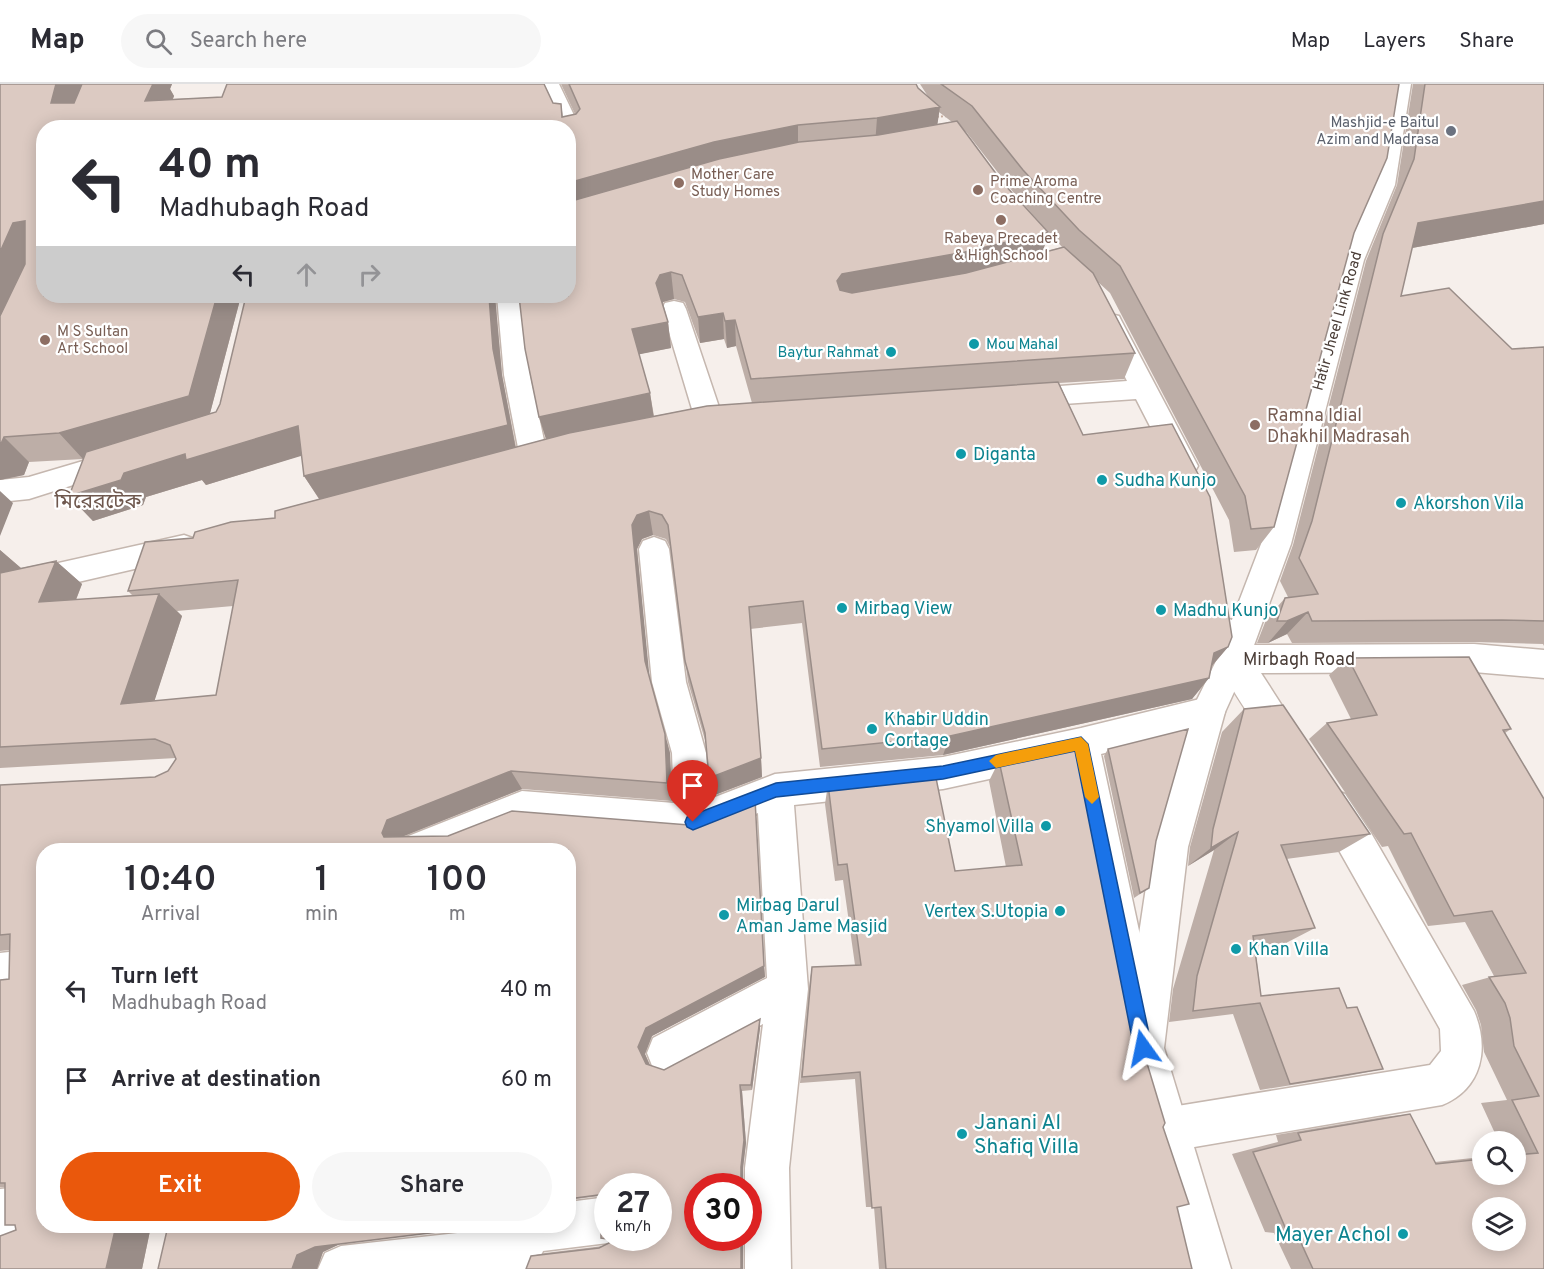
<!DOCTYPE html>
<meta charset="utf-8">
<style>
body{margin:0;font-family:Overpass,"Noto Sans Bengali",sans-serif;background:#f7f7f7;color:#2b2b33;height:100vh;display:flex;flex-direction:column;font-size:22px;white-space:nowrap}
*{box-sizing:border-box;margin:0}
p{font-size:20px;color:#7c7c81}
.icon{flex:none;width:33px;height:33px;fill:none;stroke:currentColor;stroke-width:2;stroke-linecap:round;stroke-linejoin:round}
.map{position:relative;flex:1;overflow:hidden}
.details{position:absolute;left:36px;top:759px;width:540px;height:390px;display:flex;flex-direction:column;background:#fff;border-radius:24px;box-shadow:0 3px 15px #0003}
.details>*{flex:none}
.banner{position:absolute;left:36px;top:36px;width:540px;height:183px;border-radius:24px;box-shadow:0 3px 15px #0003;background:#fff;color:#2b2b33;overflow:hidden}
.buttons{position:absolute;left:1472px;top:1047px;display:grid;gap:12px}
.buttons a{display:grid;place-items:center;width:54px;height:54px;border-radius:50%;background:#fff;box-shadow:0 3px 15px #0003;font-size:30px}
.speed{position:absolute;left:594px;top:1089px;display:flex;gap:12px;font-size:30px;font-weight:700;text-align:center}
.speed>*{display:grid;place-content:center;width:78px;height:78px;border-radius:50%;background:#fff;box-shadow:0 3px 15px #0003;line-height:1}
.speed small{font-size:15px;font-weight:400}
.speed .limit{border:9px solid #d22;background:#fff;color:#111}
.pin{position:absolute;display:grid;place-items:center;width:51px;height:51px;color:#fff;margin:-62px -26px;border-radius:50% 50% 50% 0;rotate:-45deg;box-shadow:0 0 6px #0007}
.pin .icon{rotate:45deg}
.me{position:absolute;width:66px;margin:-33px;rotate:348deg;stroke-linejoin:round;filter:drop-shadow(0 0 4px #0008)}
.turn{display:flex;align-items:center;gap:21px;height:126px;padding:0 24px;font-size:27px}
.turn .icon{width:78px;height:78px;stroke-width:2.5}
.turn b{display:block;font-size:42px;line-height:51px}
.lanes{display:flex;align-items:center;height:57px;padding:0 24px;background:#0003;justify-content:center;gap:30px;direction:ltr}
.lanes .off{opacity:.35}
.eta{display:flex;justify-content:space-evenly;align-items:center;height:102px;text-align:center}
.eta b{font-size:36px;font-weight:600;line-height:42px}
.action{display:flex;gap:12px;margin-top:auto;padding:12px 24px}
.action a{flex:1;height:69px;border-radius:36px;background:#ea580c;color:#fff;font-size:24px;font-weight:600;line-height:69px;text-align:center}
.action a+a{background:#f7f7f7;color:#2b2b33}
ul{padding:0;list-style:none}
li{display:flex;align-items:center;gap:18px;height:90px;padding:0 24px}
li div{flex:1}
li b{display:block;font-size:22px}
li em{font-style:normal}
header{display:flex;align-items:center;gap:36px;box-sizing:border-box;height:84px;padding:0 30px;background:#fff;border-bottom:2px solid #e1e1e2}
header strong{font-size:28px}
nav{display:flex;gap:33px;margin-inline-start:auto;font-size:21px}
.search{width:420px;height:54px;background:#f7f7f7;display:flex;align-items:center;gap:15px;box-sizing:border-box;padding:0 21px;border-radius:33px;color:#7c7c81;font-size:22px}
.map>svg:first-child{display:block}
.lines{fill:none;stroke-linecap:round;stroke-linejoin:round}
.minor-casing{stroke:#c5b7af;stroke-width:3}
.tertiary-casing{stroke:#c5b7af;stroke-width:3}
.path{stroke:#c5ab9d;stroke-width:2;stroke-dasharray:2 2;stroke-linecap:butt}
.minor{fill:#fff;fill-rule:evenodd}
.tertiary{fill:#fff;fill-rule:evenodd}
.wall{fill:#bdaea7;fill-rule:evenodd}
.shaded-wall{fill:#9a8d88}
.building{fill:#dccac2;stroke:#9a8d88;stroke-width:1.5;fill-rule:evenodd}
.route{fill:#1a73e8;stroke:#114b97;stroke-width:1.5}
.slow{fill:#f59e0b}
.worship-dot{fill:#6b7280;stroke:#fff;stroke-width:2}
.education-dot{fill:#8d6e63;stroke:#fff;stroke-width:2}
.culture-dot{fill:#0f9aa8;stroke:#fff;stroke-width:2}
.labels{text-anchor:middle;stroke-width:4.5;stroke-linejoin:round;paint-order:stroke}
.far-worship-label{font-size:15px;fill:#5b616d;stroke:#fff;text-anchor:end}
.far-education-label{font-size:15px;fill:#785e54;stroke:#fff;text-anchor:start}
.far-street-label{font-size:15px;fill:#4b3e38;stroke:#fff}
.far-culture-label{font-size:15px;fill:#0d838f;stroke:#fff;text-anchor:start}
.education-label{font-size:18px;fill:#785e54;stroke:#fff;text-anchor:start}
.culture-label{font-size:18px;fill:#0d838f;stroke:#fff;text-anchor:start}
.street-label{font-size:18px;fill:#4b3e38;stroke:#fff}
.quarter-label{font-size:21px;fill:#6f584e;stroke:#fff}
.near-culture-label{font-size:21px;fill:#0d838f;stroke:#fff;text-anchor:start}
</style>
<header>
<strong>Map</strong>
<div class="search"><svg class="icon" aria-label="search" viewBox="0 0 24 24"><circle cx="10" cy="10" r="6"/><path d="M15 15l6 6"/></svg>Search here</div>
<nav><a>Map</a><a>Layers</a><a>Share</a></nav>
</header>
<div class="map">
<svg width="1544" height="1185" viewBox="0 0 1544 1185">
<rect width="100%" height="100%" fill="#f6efeb"/>
<g class="lines">
<g class="minor-casing">
<path id="minor" d="M539 0H559L583 50 580 54 568 58V44H560Z
M497 212H521L530 291 545 361 564 355 574 358 578 365 574 372 534 384 524 381 520 374 504 291Z
M674 217 683 219 686 225 723 335 719 342 709 345 699 342 695 335 662 225 665 219Z
M1110 230 1119 232 1122 238 1198 382 1194 389 1184 392 1174 389 1136 315 1020 323 1011 320 1007 314 1011 308 1020 305 1127 297 1098 238 1101 232Z
M120 366 130 369 134 376 130 383 29 415 0 418V396L29 393Z
M184 451 195 455 199 463 195 471 0 516V492Z
M654 453 665 457 669 465 686 598 706 669 710 715 775 690 943 673 1081 644 1208 613 1220 617 1225 628 1220 639 1208 643 1101 670 1161 949 1155 964 1140 970 1125 964 1119 949 1067 678 943 705 794 721 808 905 789 1084 791 1185H745V1154H748V1102H745V1084L763 940 668 990 653 984 647 969 653 954 767 894 758 729 693 755 523 741 461 766H401L406 753 522 707 674 719 672 669 652 598 639 465 643 457Z
M1229 535 1240 539 1247 561 1474 560 1544 566V594L1474 588 1261 589 1306 659 1301 670 1289 674 1277 670C1257 640 1200 573 1218 539Z
M1332 705 1345 710 1371 749 1474 927C1490 964 1482 1005 1442 1021L1165 1068 1150 1061 1143 1046 1150 1031 1165 1024 1430 981 1441 967 1440 945 1314 722 1319 710Z
M44 864V904L0 909V869Z
M44 1101V1142H56L44 1147 0 1151V1105Z
M608 1113V1154H621L608 1159 543 1167 537 1181 528 1185H318L325 1169 341 1162 502 1144 503 1142H568V1118Z"/>
</g>
<g class="tertiary-casing">
<path id="tertiary" d="M1391 0H1411L1395 101 1364 176 1291 460 1249 575 1225 628 1188 763 1164 964 1231 1185H1185L1122 964 1152 763 1191 628 1217 575 1261 460 1340 176 1373 101Z"/>
</g>
<path class="path" d="M933 33 949 32"/>
<use href="#minor" class="minor"/>
<use href="#tertiary" class="tertiary"/>
</g>
<path class="wall" d="M0 0H172L170 5 174 12 173 15 222 13 227 0H544L553 19 561 20 563 33 575 30 561 0H916L918 4 929 14 920 0H1399L1387 74 1354 149 1274 443 1256 466 1234 468 1229 436 1110 209 1098 198 1135 269 1124 295 1059 299 1083 351 1172 340 1210 413 1232 553 1228 563 1212 582 1209 594 1192 615 943 671 820 683 802 539 750 545 761 674 762 693 712 712 707 663 688 598 670 463 666 455 653 451 642 455 637 465 649 593 670 669 672 717 522 705 404 752H448L512 727 689 741 755 715 765 893 652 952 645 970 650 981 664 986 760 935V944L752 1006 742 1007 746 1059 743 1084V1102H698V1154H745L743 1155V1185H526L531 1172 545 1169 603 1162 615 1156 601 1154V1113L600 1112 568 1116V766H44V1142H489L340 1160 323 1168 317 1185H158L168 1142H151L142 1185H0V1152L16 1146 15 1141H5V1103H0V896L9 895 10 866 0 867V701L155 693 168 687 176 675V674L0 684V466L21 484 56 477 82 500 76 516 132 511 128 507 145 458 193 454 195 448 231 438 275 434V427L319 415 304 392 302 371 206 401 202 396 146 413 143 421 93 437 69 412 83 375 29 378 24 391 0 396ZM939 28 952 38 937 40ZM44 44H568V212H519L525 265 539 333 546 355 516 363 502 291 495 212H246L220 320 216 328 210 329 241 212H44ZM964 46 967 49 1017 113 1062 163 1043 168 1048 148 1003 99ZM674 215 685 218 700 259 724 255 727 264 736 262 752 319 707 322 654 332 650 309 639 270 671 264 668 238 663 219V218ZM233 522 216 611 154 617 182 532 177 527ZM608 1102H658V1154H608Z
M1413 0H1544V140L1412 164 1401 212 1512 265 1544 263V562L1543 560 1474 558 1292 559 1287 550 1268 559H1257L1266 536 1285 514 1288 513 1280 497 1293 461 1366 177 1397 101Z
M1348 574 1511 645 1505 649 1544 715V1185H1291L1274 1149 1265 1148 1232 1070 1278 1058 1276 1051 1383 1033 1410 1030 1435 1078 1482 1073V1090H1515V1058H1499L1481 1019 1507 1016 1484 968 1481 941 1476 926 1462 901 1494 892 1465 838 1428 842 1388 762 1382 763 1309 655 1327 639 1351 635 1329 591Z
M1244 625 1370 750 1339 768 1286 775 1315 844 1286 859 1255 862 1261 912 1347 924 1383 985 1348 992 1260 1006 1233 930 1169 938 1173 905 1214 766 1188 782 1190 763 1222 648Z
M1108 665 1156 757 1149 804 1134 814 1104 672Z
M999 677 1140 956 1163 1043 1177 1123 1192 1185H879L874 1123H866L855 995 800 999 810 895 812 883 855 881 843 796 835 797 825 720 828 700 955 787 1006 783 989 697Z"/>
<path class="shaded-wall" d="M56 0H84L69 44 51 19Z
M153 0H172L170 5 174 12 160 43 145 17Z
M940 23 936 50 875 61 877 34Z
M798 41V68L568 128V99L714 58Z
M1544 117V140L1401 166 1418 139Z
M25 137 34 166 0 245V168L13 139Z
M1048 148 1041 175 840 217 837 197 842 190Z
M671 188 674 215 663 218 660 226 656 199 660 191Z
M217 212H241L208 337 83 375 59 349Z
M489 212H495L502 291 516 366 320 416 304 392 493 265Z
M723 229 724 255 700 259 698 233Z
M735 236 736 262 727 264 725 237Z
M668 238 671 264 636 271 632 245Z
M650 309 654 335 547 358 539 333Z
M298 342 314 368 206 401 202 396 146 413 143 421 93 437 69 412 124 389 185 370Z
M4 353 29 378 24 391 0 396V362Z
M0 407 13 419 0 452Z
M649 427 653 451 642 455 637 465 650 598 645 577 632 441 637 431Z
M0 466 22 485 0 490Z
M56 477 82 500 66 541 39 518Z
M159 510 182 532 147 640 121 620Z
M1308 528 1287 550 1268 559 1287 537Z
M1228 563 1210 584 1214 569Z
M1209 594 1192 615 943 671 950 652Z
M665 650 670 669 672 717 667 699Z
M761 674 762 693 712 712 709 694Z
M511 687 522 705 404 752 384 753 382 749 387 736Z
M1238 748 1214 766 1188 782 1211 764Z
M764 882 765 893 652 952 645 970 652 986 646 980 638 963 646 944Z
M760 935V944L752 1006 751 1001Z
M740 1001 742 1007 746 1059 743 1084V1102L741 1101Z
M116 1142H151L142 1185H106Z
M743 1154V1185H741V1156Z
M340 1160 323 1168 317 1185H292L297 1171 315 1163Z"/>
<path class="building" d="M0 0H56L51 19H74L82 0H153L145 17 222 13 227 0H544L553 19 561 20 562 33 576 30 580 25 569 0H916L918 4 940 23 877 34 798 41 714 58 568 99V44H44V212H217L189 312 59 349 4 353 0 362V232L25 180V137L13 139 0 168Z
M941 0H1399L1387 74 1354 149 1274 443 1251 445 1245 412 1120 182 1079 146 1023 86 972 22Z
M1425 0H1544V117L1418 139 1401 212 1449 204 1512 265 1544 263V537L1502 536 1312 537 1308 528 1287 537H1277L1285 514 1318 510 1299 474 1312 437 1383 150 1414 75Z
M957 37 1003 99 1048 148 965 168 842 190 837 197 840 206 852 209 966 189 1064 163 1093 189 1135 269 751 295 735 236 725 237 723 229 698 233 682 191 671 188 660 191 656 199 668 238 632 245 650 309 539 333 525 265 519 212H568V118L719 75 799 58 878 51Z
M246 212H489L493 265 508 341 304 392 298 342 186 376 185 370 124 389 121 396 69 412 86 368 216 328 220 320Z
M1058 298 1083 351 1172 340 1210 413 1232 553 1228 563 1214 569 1209 594 950 652 822 665 803 517 749 523 761 674 709 694 705 649 685 577 668 441 662 431 649 427 637 431 632 441 645 577 665 650 667 699 511 687 387 736 382 749 384 753 448 752 512 727 689 741 755 715 764 882 646 944 638 963 646 980 664 986 760 935 751 1001H740L744 1056 741 1083V1101L742 1102H698V1154H744L741 1156V1185H526L531 1172 599 1164 615 1156 601 1154V1113L598 1111 568 1115V766H44V1142H487L315 1163 297 1171 292 1185H158L168 1142H116L106 1185H0V1152L16 1146 15 1141H5V1099H0V896L9 895 10 850 0 851V701L155 693 168 687 176 675 170 661 155 655 0 663V489L56 477 39 518 159 510 121 620 216 611 238 496 128 507 145 458 193 454 195 448 231 438 275 434V427L569 349 707 322ZM608 1102H658V1154H608Z
M1469 573 1511 645 1503 646 1544 715V1185H1313L1296 1148 1288 1150 1253 1068 1301 1056 1298 1049 1410 1030 1436 1080 1482 1075V1090H1515V1071L1538 1069 1512 1016 1539 1012 1514 962 1510 934 1505 919 1489 893 1526 889 1492 827 1454 832 1411 749 1404 750 1327 639 1377 631 1348 574ZM1482 1124H1515V1156H1482Z
M1283 621 1370 750 1281 761 1315 844 1253 852 1261 912 1339 904 1347 924 1357 923 1383 985 1290 1000 1260 919 1193 927 1197 892 1238 748 1211 764 1213 745 1244 625Z
M1188 645 1156 757 1149 804 1140 809 1108 665Z
M1079 660 1140 956 1165 1039 1163 1043 1189 1120 1177 1123 1192 1185H886L881 1123 872 1124 860 988 802 993 812 883 861 881 847 780 838 781 828 700 935 689 955 787 1022 781 999 677Z"/>
<path class="route" d="M1081 653 1088 660 1152 964 1149 970 1143 973 1137 970 1134 964 1075 667 943 695 776 713 693 746 687 743 685 738 687 733 776 699 943 682Z"/>
<path class="slow" d="M1081 653 1088 660 1099 713 1092 720 1085 713 1075 667 996 684 989 677 996 671Z"/>
<circle class="worship-dot" cx="1451" cy="47" r="6"/>
<g class="education-dot">
<circle cx="679" cy="99" r="6"/>
<circle cx="978" cy="106" r="6"/>
<circle cx="1001" cy="136" r="6"/>
<circle cx="45" cy="256" r="6"/>
<circle cx="1255" cy="341" r="6"/>
</g>
<g class="culture-dot">
<circle cx="974" cy="260" r="6"/>
<circle cx="891" cy="268" r="6"/>
<circle cx="961" cy="370" r="6"/>
<circle cx="1102" cy="396" r="6"/>
<circle cx="1401" cy="419" r="6"/>
<circle cx="842" cy="524" r="6"/>
<circle cx="1161" cy="526" r="6"/>
<circle cx="872" cy="645" r="6"/>
<circle cx="1046" cy="742" r="6"/>
<circle cx="1060" cy="827" r="6"/>
<circle cx="724" cy="831" r="6"/>
<circle cx="1236" cy="865" r="6"/>
<circle cx="962" cy="1050" r="6"/>
<circle cx="1403" cy="1150" r="6"/>
</g>
<g class="labels">
<g class="far-worship-label">
<text x="1439" y="43">Mashjid-e Baitul<tspan x="1439" dy="17">Azim and Madrasa</tspan></text>
</g>
<g class="far-education-label">
<text x="691" y="95">Mother Care<tspan x="691" dy="17">Study Homes</tspan></text>
<text x="990" y="102">Prime Aroma<tspan x="990" dy="17">Coaching Centre</tspan></text>
<text x="1001" y="159" text-anchor="middle">Rabeya Precadet<tspan x="1001" dy="17">&amp; High School</tspan></text>
<text x="57" y="252">M S Sultan<tspan x="57" dy="17">Art School</tspan></text>
</g>
<g class="far-street-label">
<text transform="translate(1337 237) rotate(-74)" y="5">Hatir Jheel Link Road</text>
</g>
<g class="far-culture-label">
<text x="986" y="265">Mou Mahal</text>
<text x="879" y="273" text-anchor="end">Baytur Rahmat</text>
</g>
<g class="education-label">
<text x="1267" y="337">Ramna Idial<tspan x="1267" dy="21">Dhakhil Madrasah</tspan></text>
</g>
<g class="culture-label">
<text x="973" y="376">Diganta</text>
<text x="1114" y="402">Sudha Kunjo</text>
<text x="1413" y="425">Akorshon Vila</text>
<text x="854" y="530">Mirbag View</text>
<text x="1173" y="532">Madhu Kunjo</text>
<text x="884" y="641">Khabir Uddin<tspan x="884" dy="21">Cortage</tspan></text>
<text x="1034" y="748" text-anchor="end">Shyamol Villa</text>
<text x="736" y="827">Mirbag Darul<tspan x="736" dy="21">Aman Jame Masjid</tspan></text>
<text x="1048" y="833" text-anchor="end">Vertex S.Utopia</text>
<text x="1248" y="871">Khan Villa</text>
</g>
<g class="street-label">
<text x="1299" y="581">Mirbagh Road</text>
</g>
<g class="quarter-label">
<text x="98" y="424">মিরেরটেক</text>
</g>
<g class="near-culture-label">
<text x="974" y="1045">Janani Al<tspan x="974" dy="24">Shafiq Villa</tspan></text>
<text x="1391" y="1157" text-anchor="end">Mayer Achol</text>
</g>
</g>
</svg>
<div class="buttons">
<a><svg class="icon" aria-label="search" viewBox="0 0 24 24"><circle cx="10" cy="10" r="6"/><path d="M15 15l6 6"/></svg></a>
<a><svg class="icon" aria-label="layers" viewBox="0 0 24 24"><path d="M12 4l9 5-9 5-9-5zM3 14l9 5 9-5"/></svg></a>
</div>
<div class="speed"><div>27<small>km/h</small></div><div class="limit">30</div></div>
<div class="pin" style="left:693px;top:738px;background:#d93025"><svg class="icon" aria-label="arrive" viewBox="0 0 24 24"><path d="M6 21V4h12l-3 4 3 4H6"/></svg></div>
<svg class="me" style="left:1143px;top:964px" viewBox="-20 -20 40 40"><path d="M0-17L14 15 0 8-14 15z" fill="#1a73e8" stroke="#fff" stroke-width="4"/></svg>
<div class="banner">
<div class="turn"><svg class="icon" aria-label="left" viewBox="0 0 24 24"><path d="M17 20v-9H6M10 6l-5 5 5 5"/></svg><div><b>40 m</b>Madhubagh Road</div></div>
<div class="lanes"><svg class="icon" aria-label="left" viewBox="0 0 24 24"><path d="M17 20v-9H6M10 6l-5 5 5 5"/></svg><svg class="icon off" aria-label="ahead" viewBox="0 0 24 24"><path d="M12 20V5M6 11l6-6 6 6"/></svg><svg class="icon off" aria-label="right" viewBox="0 0 24 24"><path d="M7 20v-9h11M14 6l5 5-5 5"/></svg></div>
</div>
<section class="details">
<div class="eta">
<div><b>10:40</b><p>Arrival</p></div>
<div><b>1</b><p>min</p></div>
<div><b>100</b><p>m</p></div>
</div>
<ul>
<li><svg class="icon" aria-label="left" viewBox="0 0 24 24"><path d="M17 20v-9H6M10 6l-5 5 5 5"/></svg><div><b>Turn left</b><p>Madhubagh Road</p></div><em>40 m</em></li>
<li><svg class="icon" aria-label="arrive" viewBox="0 0 24 24"><path d="M6 21V4h12l-3 4 3 4H6"/></svg><div><b>Arrive at destination</b></div><em>60 m</em></li>
</ul>
<div class="action"><a>Exit</a><a>Share</a></div>
</section>
</div>
